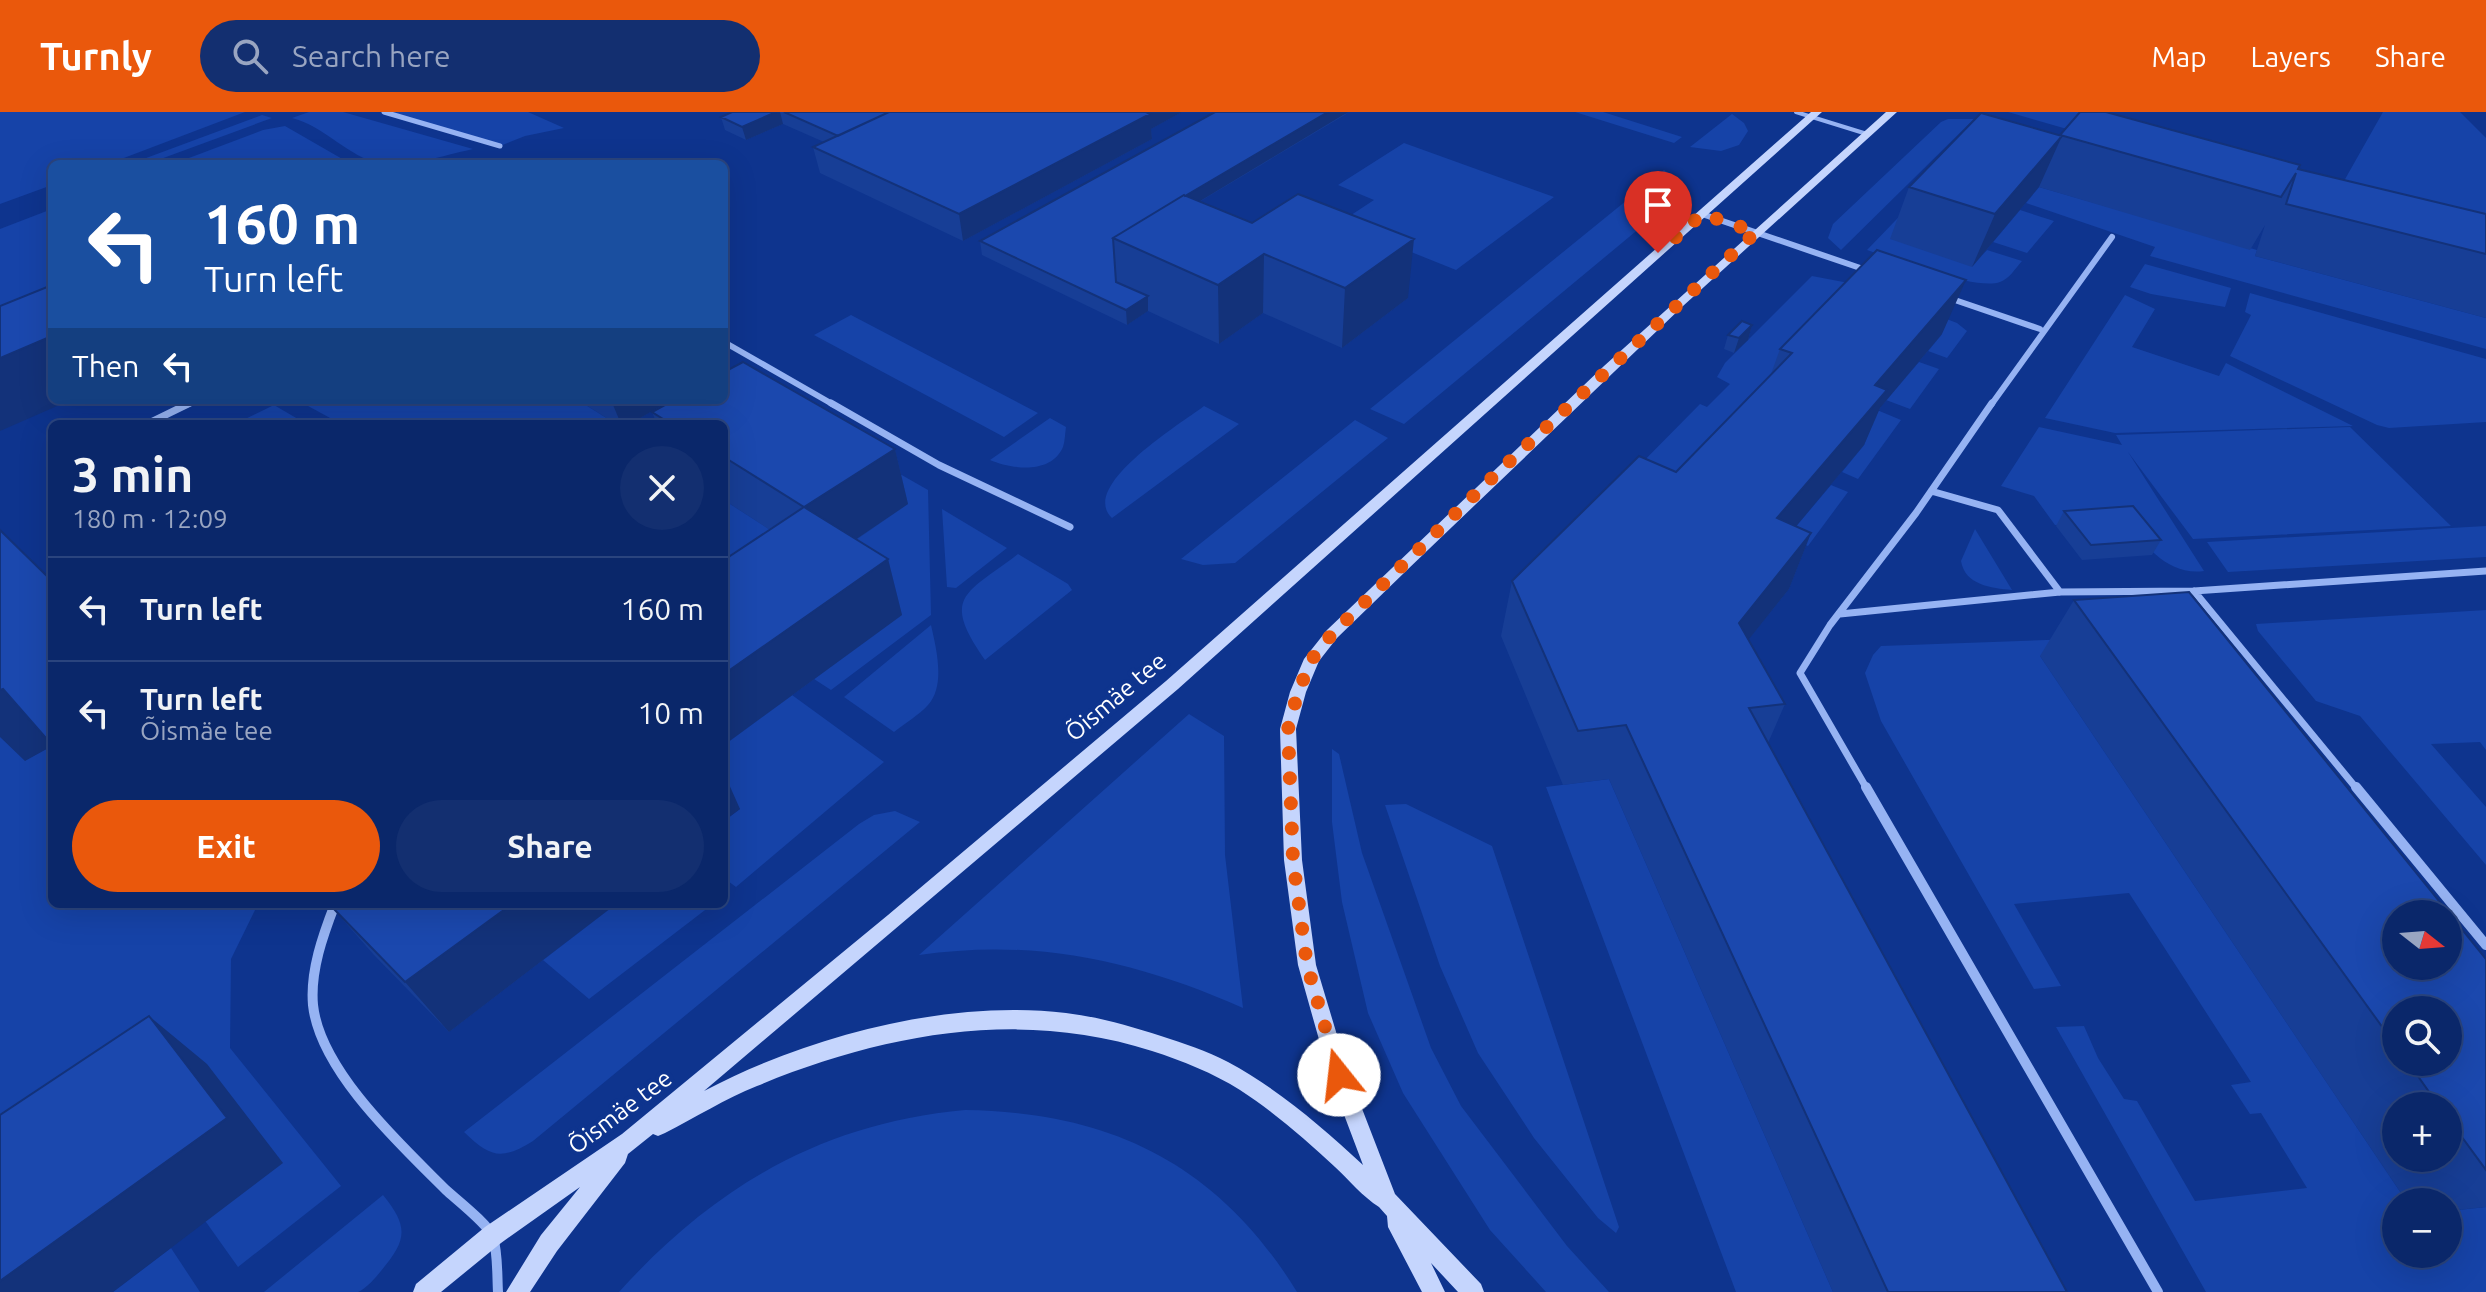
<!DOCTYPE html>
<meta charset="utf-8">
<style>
body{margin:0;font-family:Ubuntu,sans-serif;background:#132f70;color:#f1f3f6;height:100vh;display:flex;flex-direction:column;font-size:30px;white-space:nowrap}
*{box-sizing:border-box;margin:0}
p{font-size:26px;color:#99a5c1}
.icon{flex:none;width:44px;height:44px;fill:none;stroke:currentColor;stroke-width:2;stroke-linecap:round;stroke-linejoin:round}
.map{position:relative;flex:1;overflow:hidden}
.details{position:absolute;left:48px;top:308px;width:680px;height:488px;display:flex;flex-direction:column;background:#0a276a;border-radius:12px;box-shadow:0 8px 32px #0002,0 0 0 2px #2a447e}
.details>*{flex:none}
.guide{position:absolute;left:48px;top:48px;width:680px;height:244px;border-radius:12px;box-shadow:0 8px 32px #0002,0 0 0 2px #2a447e;background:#1a4fa0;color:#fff;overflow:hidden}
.needle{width:52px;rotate:107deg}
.controls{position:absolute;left:2382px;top:788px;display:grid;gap:16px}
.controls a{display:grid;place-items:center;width:80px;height:80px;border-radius:50%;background:#0a276a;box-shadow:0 8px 32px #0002,0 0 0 2px #2a447e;font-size:40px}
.pin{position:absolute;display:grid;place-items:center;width:68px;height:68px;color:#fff;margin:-82px -34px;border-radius:50% 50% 50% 0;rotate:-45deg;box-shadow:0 0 8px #0007}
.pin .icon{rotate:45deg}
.me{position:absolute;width:88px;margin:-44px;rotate:344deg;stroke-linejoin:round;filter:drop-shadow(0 0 6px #0008)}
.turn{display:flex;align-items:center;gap:28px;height:168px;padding:0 24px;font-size:36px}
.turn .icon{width:104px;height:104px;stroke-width:2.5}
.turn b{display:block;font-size:56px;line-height:68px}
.then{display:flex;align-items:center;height:76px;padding:0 24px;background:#0003;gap:16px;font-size:30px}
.round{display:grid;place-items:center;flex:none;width:84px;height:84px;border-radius:42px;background:#132f70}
.head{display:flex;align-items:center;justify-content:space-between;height:136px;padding:0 24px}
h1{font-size:48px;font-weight:600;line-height:60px}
.action{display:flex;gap:16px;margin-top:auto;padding:16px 24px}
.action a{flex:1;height:92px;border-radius:48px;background:#ea580c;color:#fff;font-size:32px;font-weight:600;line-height:92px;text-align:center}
.action a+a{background:#132f70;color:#f1f3f6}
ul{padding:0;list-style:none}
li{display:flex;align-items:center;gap:24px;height:104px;padding:0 24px;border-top:2px solid #2a447e}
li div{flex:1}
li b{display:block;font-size:30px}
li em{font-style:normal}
header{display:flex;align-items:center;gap:48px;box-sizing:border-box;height:112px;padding:0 40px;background:#ea580c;color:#fff}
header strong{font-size:38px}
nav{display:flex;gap:44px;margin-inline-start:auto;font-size:28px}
.search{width:560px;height:72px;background:#132f70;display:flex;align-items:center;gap:20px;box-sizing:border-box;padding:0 28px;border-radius:44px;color:#99a5c1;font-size:30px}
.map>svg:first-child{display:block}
.green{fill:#1643a8}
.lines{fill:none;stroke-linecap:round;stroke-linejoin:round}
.service{stroke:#96b3f3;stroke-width:4}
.pedestrian{stroke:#96b3f3;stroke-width:5}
.minor-far2{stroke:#96b3f3;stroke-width:6}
.minor-far1{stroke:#96b3f3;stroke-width:7}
.minor{stroke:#96b3f3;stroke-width:10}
.secondary{fill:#c5d5fd;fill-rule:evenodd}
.wall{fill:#173e96;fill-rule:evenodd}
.shaded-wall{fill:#13327a}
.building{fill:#1b48ae;stroke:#13327a;stroke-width:2;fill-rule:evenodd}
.route{stroke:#ea580c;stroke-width:14;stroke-dasharray:0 25.2}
.labels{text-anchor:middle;stroke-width:8;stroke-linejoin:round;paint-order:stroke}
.street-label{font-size:24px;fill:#fff;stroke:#0e348e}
</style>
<header>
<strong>Turnly</strong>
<div class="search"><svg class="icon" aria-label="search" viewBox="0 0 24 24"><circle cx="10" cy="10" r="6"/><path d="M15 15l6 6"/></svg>Search here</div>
<nav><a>Map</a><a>Layers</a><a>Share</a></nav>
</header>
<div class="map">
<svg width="2486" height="1180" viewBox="0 0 2486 1180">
<rect width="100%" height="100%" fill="#0e348e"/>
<path class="green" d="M0 0H245L108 52H52V73L0 92Z
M309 0H343L473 37C449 42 403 57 380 52 349 45 324 14 292 6Z
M384 0H528L564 16 525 24 500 34Z
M1575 0H1603L1682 25 1674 31Z
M2008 0H2093L2344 69 2383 0H2460L2486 26V123L2210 58Z
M1732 2 1744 11 1748 19 1739 33 1721 39 1690 35Z
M262 3 272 6 147 52H130Z
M1948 7H1974L1841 138 1828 126 1833 112 1941 10Z
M285 14 351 52H173L263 18Z
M1404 31 1554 85 1456 158 1339 111 1374 88 1338 73Z
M2062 45 1972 154 1987 138 2022 149C2015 157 2009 167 2000 170 1976 179 1894 147 1867 138L1950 52Z
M1664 58 1680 69 1682 81 1404 312 1370 297Z
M2039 75 2257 138 2255 144 2486 206V237L2150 144 2155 135 2026 91Z
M52 97V243L0 265V117Z
M2020 98 2054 109 2027 141 1993 130Z
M2145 152 2231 176 2225 195 2151 182 2130 175Z
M1812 164 1854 172 1957 211 1967 219 1947 246 1928 239 1942 222 1773 296 1563 444 1546 435 1618 364 1626 367 1700 292 1707 295 1730 272 1717 265 1725 251Z
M2250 181 2486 247V310L2389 316 2377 313 2230 244 2251 203 2245 200Z
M2125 183 2155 197 2132 235 2219 264 2226 251 2353 314 2115 321 2045 306Z
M851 203 1038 301 1004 325 814 223Z
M1919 250 1939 257 1910 297 1886 288Z
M297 288H578L616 312H398L332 307Z
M274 293 303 310 235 312Z
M1204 294 1239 312 1112 406C1078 374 1182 311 1204 294Z
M1877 298 1901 308 1858 367 1842 360 1864 333Z
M1050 306 1066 315C1065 321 1065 329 1063 335 1051 363 1011 357 990 348Z
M1355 308 1388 326 1235 451 1203 453 1181 447Z
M2039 315 2122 333 2116 323 2350 315 2451 414 2193 427 2128 340 2204 459C2168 464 2145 433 2125 409L2055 413 2034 384 2001 374Z
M858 338 928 378 931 503 831 578 814 567 901 502 724 517V388L822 451Z
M1831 373 1848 380 1808 434 1787 425Z
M942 397 1007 436 956 476 947 475Z
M2486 414V445L2228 460 2207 430Z
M1975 417 2012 478C1991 476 1965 473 1961 449Z
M1018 442 1068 472 1072 478 985 548C940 484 966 482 1018 442Z
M2486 498V638L2480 630 2431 632 2486 695V753L2360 604 2316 589 2258 519 2256 512Z
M931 513C936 536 946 573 928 593 919 603 905 611 894 620L844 585Z
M2160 524 2040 544 2407 1090H2396V1142H2448V1099L2486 1095V1180H2206L2056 915 2084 914 2098 946 2124 987 2137 989 2195 1089 2307 1076 2261 1001 2250 1002 2231 973 2251 970 2129 781 2014 792 2061 874 2034 877 1881 609 1865 561 1873 543 1881 534Z
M792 583 884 650 736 775 724 766V709L740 697 724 685V633Z
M1189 602 1224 624 1225 743 1243 896C1136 849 1036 826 919 843Z
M0 621 25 648 52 634V792H258L231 847 230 936 341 1074 238 1155 206 1110 0 1096Z
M1332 637 1339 642 1362 741 1431 936 1461 994 1567 1134 1609 1180H1546L1490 1118 1403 981 1368 901 1342 790 1332 710Z
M1609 667 1833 1180H1736L1546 675Z
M1406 692 1492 734 1619 1115 1616 1121 1598 1106 1534 1026 1478 941 1440 854 1385 693Z
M895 699 920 710 533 1029C501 1049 490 1045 464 1020L859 712 874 703Z
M616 792H705L709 795 589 887 543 848Z
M965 998C1112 1000 1219 1053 1297 1180H619C714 1075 822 1011 965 998Z
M383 1083C409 1115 407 1128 381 1159 376 1165 366 1177 358 1180 347 1180 280 1180 264 1180Z
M171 1136 200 1180H113Z"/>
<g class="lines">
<path class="service" d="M1796 0 1867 22"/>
<path class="pedestrian" d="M384 0 500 34"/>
<path class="minor-far2" d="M1702 102 1869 159
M1946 185 2040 217
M724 230 834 293
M186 293 197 288
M1991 293 2112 125"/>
<path class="minor-far1" d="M831 291 939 353 1070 415
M147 312 190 291
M1931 379 1998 398 2060 480
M2194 479 2357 677
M1840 502 2060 480 2194 479 2486 459
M1867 677 1800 561 1830 513 1916 401 1992 291"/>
<path class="minor" d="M1866 675 2158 1180
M2356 675 2486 833
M335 792C323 823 310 859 313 893 320 959 401 1033 446 1078 457 1088 489 1113 493 1125 498 1141 497 1163 498 1180"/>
<path class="secondary" d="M1811 0H1822L1178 577 704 979C808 924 948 887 1066 901 1099 905 1130 914 1161 924 1183 931 1207 939 1228 950 1278 977 1321 1014 1363 1053L1329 963 1298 853 1284 748 1280 617 1290 580 1304 547 1327 518 1604 254 1886 0H1897L1683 194 1406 459 1337 526 1319 549 1306 580 1296 617 1302 748 1316 853 1349 963 1395 1082 1481 1172 1484 1180H1458L1431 1151 1445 1180H1422L1388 1115 1387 1104 1379 1095C1363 1085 1349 1068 1335 1055 1305 1027 1274 1000 1240 978 1213 961 1183 949 1152 939 1020 896 883 922 757 974 725 987 696 1005 665 1021L658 1024 653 1022 628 1042 625 1051 557 1139 530 1180H506L541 1123 580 1075 501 1131 441 1180H413L416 1172 485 1115 622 1022 888 803 1166 569Z"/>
</g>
<path class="wall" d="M732 0H1182L1151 17 1152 27 963 129 820 61 813 35 824 30 783 12 746 28 725 18 721 5Z
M1348 1 1199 90 1408 186 1342 236 1263 201 1219 232 1148 199 1127 213 982 143 980 129Z
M2060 23 2298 57 2486 102V206L2255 144 2265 113 2250 138 2039 75 1972 155 1890 127 1909 75Z
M1752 213 1748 228 1734 241 1724 237 1728 223Z
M1942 222 1880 296 1864 333 1796 414 1811 421 1789 477 1748 528 1785 592 1768 631 2067 1180H1833L1609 667 1563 673 1501 524 1512 469 1676 360 1771 262 1780 237Z
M743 250 895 337 908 392 856 428 888 447 902 503 724 633V448L770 418 724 388V312H657L652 300 674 288H724V260Z
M578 288H671L630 312H616Z
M2064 399 2161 428 2152 443 2082 448 2056 414Z
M2074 488 2486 847V1095L2448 1099V1090H2407L2040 544ZM2396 898 2448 950H2396ZM2396 994H2448V1046H2396Z
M329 792H616L449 920 374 843Z"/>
<path class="shaded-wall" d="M776 0H780L783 12 746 28 742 15Z
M1139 0H1182L1151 17 1152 27 963 129 959 102Z
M1328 0H1348L1127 133 1118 123Z
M2062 24 2039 75 1972 155 1995 102Z
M1414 127 1408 186 1342 236 1345 176Z
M1264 142 1263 201 1219 232 1218 173Z
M1966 168 1942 222 1880 296 1864 333 1757 461 1777 406 1875 273Z
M1148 184V199L1127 213 1126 198Z
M1752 213 1748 228 1734 241 1739 226Z
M52 224V288H71L0 319V246Z
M611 288H671L630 312H621Z
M895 337 908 392 821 451 804 395Z
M1811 421 1789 477 1718 566 1739 511Z
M888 447 902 503 724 633V562Z
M3 577 52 626V634L25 649 0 625V578Z
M724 661 740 697 724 709Z
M512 792H616L449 920 405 870Z
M149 904 207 952 283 1051 113 1180H0V1169Z"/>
<path class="building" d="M732 0H776L742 15 721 5Z
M784 0H889L838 24Z
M889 0H1146L1150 2 959 102 813 35Z
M1215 0H1328L1185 84 1184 83 1113 126 1116 170 1148 184 1126 198 980 129Z
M2080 0H2106L2300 53 2298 57 2486 102V142L2286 92 2296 61 2281 85 2060 23Z
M1981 1 2062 24 1995 102 1909 75Z
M1298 82 1414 127 1345 176 1264 142 1218 173 1113 126 1184 83 1252 111Z
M1877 138 1966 168 1875 273 1887 278 1777 406 1811 421 1739 511 1785 592 1749 596 2067 1180H1888L1626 613 1578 619 1512 469 1639 344 1676 360 1792 241 1780 237Z
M52 173V224L0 246V194Z
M1742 209 1752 213 1739 226 1728 223Z
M743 250 895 337 804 395 724 345V312H671L652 300 674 288H724V260Z
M2133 394 2161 428 2091 433 2064 399Z
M804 395 888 447 724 562V448Z
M0 418 52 469V633L3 577 0 578Z
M2189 480 2486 847V1058L2448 1006V994H2439L2408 950H2448V898H2396V934L2074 488ZM2396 802H2448V854H2396Z
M329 792H512L405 870Z
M149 904 227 1006 0 1169V1003Z"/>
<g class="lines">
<path class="route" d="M1339 963 1307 853 1293 748 1288 617 1298 580 1312 547 1332 522 1495 363 1756 120 1702 102 1658 141"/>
</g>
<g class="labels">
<g class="street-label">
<text transform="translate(1116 585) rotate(-40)" y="8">Õismäe tee</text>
<text transform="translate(620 1000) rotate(-37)" y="8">Õismäe tee</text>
</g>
</g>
</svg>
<div class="controls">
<a><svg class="needle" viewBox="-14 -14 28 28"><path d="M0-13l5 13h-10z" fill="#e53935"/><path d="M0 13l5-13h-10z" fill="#99a5c1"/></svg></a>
<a><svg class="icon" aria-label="search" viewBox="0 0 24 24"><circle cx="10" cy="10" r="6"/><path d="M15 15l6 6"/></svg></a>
<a>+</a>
<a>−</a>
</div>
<div class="pin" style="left:1658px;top:141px;background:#d93025"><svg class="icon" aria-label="arrive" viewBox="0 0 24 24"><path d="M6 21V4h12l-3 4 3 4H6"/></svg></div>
<svg class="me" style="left:1339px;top:963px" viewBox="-20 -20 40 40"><circle r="19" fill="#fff"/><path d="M0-13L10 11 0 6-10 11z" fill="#ea580c"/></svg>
<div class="guide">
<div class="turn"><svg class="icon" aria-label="left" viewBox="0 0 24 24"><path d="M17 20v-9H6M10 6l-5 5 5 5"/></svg><div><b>160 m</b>Turn left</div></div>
<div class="then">Then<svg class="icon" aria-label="left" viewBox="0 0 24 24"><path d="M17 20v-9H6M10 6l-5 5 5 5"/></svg></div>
</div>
<section class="details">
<div class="head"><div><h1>3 min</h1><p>180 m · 12:09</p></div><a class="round"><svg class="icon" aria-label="close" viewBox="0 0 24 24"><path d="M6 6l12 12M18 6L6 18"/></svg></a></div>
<ul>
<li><svg class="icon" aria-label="left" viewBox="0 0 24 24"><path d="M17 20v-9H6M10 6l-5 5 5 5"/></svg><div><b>Turn left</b></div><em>160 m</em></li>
<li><svg class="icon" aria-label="left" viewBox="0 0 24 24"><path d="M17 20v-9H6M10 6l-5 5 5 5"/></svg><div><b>Turn left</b><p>Õismäe tee</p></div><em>10 m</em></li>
</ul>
<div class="action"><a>Exit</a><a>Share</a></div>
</section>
</div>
